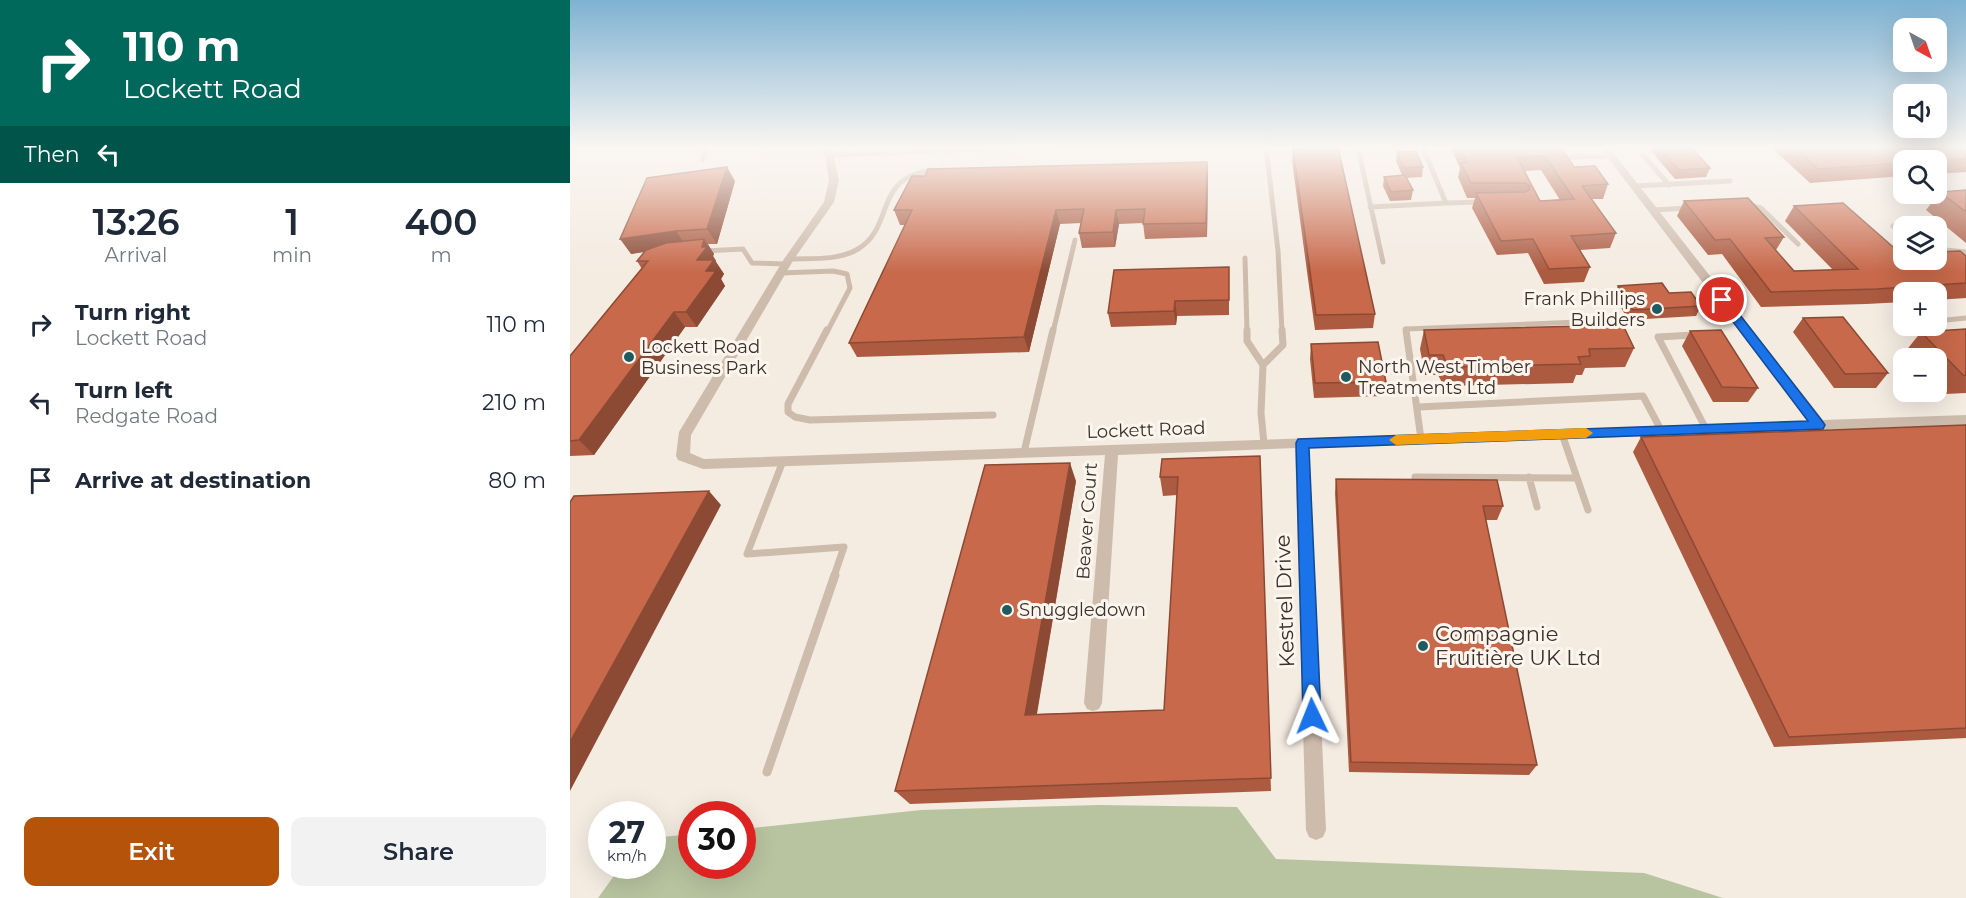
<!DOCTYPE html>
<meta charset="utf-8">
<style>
body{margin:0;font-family:Montserrat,sans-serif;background:#f2f2f3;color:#1f2937;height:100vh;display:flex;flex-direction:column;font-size:22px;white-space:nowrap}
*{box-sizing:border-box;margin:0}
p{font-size:20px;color:#747a83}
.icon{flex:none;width:33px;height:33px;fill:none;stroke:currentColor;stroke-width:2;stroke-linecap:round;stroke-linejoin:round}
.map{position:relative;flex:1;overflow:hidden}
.side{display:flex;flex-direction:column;background:#fff;width:570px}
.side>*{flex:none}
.top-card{background:#00695c;color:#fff;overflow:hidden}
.needle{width:39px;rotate:140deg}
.controls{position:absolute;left:1323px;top:18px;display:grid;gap:12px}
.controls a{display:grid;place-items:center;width:54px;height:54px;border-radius:12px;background:#fff;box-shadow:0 6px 24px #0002;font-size:30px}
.speed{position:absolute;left:18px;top:801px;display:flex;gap:12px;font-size:30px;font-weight:700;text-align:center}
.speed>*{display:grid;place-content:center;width:78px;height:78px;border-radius:50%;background:#fff;box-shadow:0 6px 24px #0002;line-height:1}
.speed small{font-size:15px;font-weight:400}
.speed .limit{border:9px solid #d22;background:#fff;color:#111}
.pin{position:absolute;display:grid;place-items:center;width:51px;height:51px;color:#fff;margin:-26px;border:3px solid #fff;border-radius:50%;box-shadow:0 2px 6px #0007}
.me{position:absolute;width:66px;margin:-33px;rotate:358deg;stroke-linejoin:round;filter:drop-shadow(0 0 4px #0008)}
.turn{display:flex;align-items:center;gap:21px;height:126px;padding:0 24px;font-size:27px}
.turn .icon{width:78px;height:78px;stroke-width:2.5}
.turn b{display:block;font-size:42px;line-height:51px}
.then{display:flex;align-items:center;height:57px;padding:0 24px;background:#0003;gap:12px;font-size:22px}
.eta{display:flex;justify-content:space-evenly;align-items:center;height:102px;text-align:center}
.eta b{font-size:36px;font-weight:600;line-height:42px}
.button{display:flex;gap:12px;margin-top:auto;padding:12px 24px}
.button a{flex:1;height:69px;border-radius:12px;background:#b45309;color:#fff;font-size:24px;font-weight:600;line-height:69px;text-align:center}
.button a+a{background:#f2f2f3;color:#1f2937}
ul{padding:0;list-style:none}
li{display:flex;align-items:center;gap:18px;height:78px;padding:0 24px}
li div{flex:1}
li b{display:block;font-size:22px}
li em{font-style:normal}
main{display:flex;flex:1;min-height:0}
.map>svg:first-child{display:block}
.green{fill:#b8c4a0}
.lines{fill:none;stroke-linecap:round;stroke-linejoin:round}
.lane-far2{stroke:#cdbbac;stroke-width:5}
.lane-far1{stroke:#cdbbac;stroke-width:7}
.lane{stroke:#cdbbac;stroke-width:9}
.street{fill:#cdbbac;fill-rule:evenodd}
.wall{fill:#ac5a40;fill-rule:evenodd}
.shaded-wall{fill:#8c4a34}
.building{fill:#c8694b;stroke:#8c4a34;stroke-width:1.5;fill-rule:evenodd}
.route{fill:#1a73e8;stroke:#114b97;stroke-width:1.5}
.slow{fill:#f59e0b}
.poi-dot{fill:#1f5a5e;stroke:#fbf5ee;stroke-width:2}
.labels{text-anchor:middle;stroke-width:6;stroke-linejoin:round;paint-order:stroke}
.poi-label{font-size:18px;fill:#3b302b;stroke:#fbf5ee;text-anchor:start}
.street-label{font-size:18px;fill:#3b302b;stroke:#fbf5ee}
.near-street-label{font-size:21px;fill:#3b302b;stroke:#fbf5ee}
.near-poi-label{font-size:21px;fill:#3b302b;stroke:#fbf5ee;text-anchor:start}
</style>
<main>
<section class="side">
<div class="top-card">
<div class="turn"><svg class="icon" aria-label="right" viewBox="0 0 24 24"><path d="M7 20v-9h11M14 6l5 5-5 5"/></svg><div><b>110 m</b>Lockett Road</div></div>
<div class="then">Then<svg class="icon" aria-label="left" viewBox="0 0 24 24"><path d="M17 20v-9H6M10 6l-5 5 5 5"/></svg></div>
</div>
<div class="eta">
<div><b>13:26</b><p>Arrival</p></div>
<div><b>1</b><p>min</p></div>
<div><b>400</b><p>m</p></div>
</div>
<ul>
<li><svg class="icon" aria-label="right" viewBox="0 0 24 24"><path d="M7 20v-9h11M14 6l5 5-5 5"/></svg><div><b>Turn right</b><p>Lockett Road</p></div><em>110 m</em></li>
<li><svg class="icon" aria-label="left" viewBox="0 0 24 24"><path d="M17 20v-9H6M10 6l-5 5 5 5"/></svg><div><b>Turn left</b><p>Redgate Road</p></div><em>210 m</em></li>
<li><svg class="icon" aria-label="arrive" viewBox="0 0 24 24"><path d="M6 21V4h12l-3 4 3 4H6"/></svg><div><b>Arrive at destination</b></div><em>80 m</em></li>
</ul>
<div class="button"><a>Exit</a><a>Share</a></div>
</section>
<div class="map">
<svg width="1396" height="898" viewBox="0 0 1396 898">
<rect width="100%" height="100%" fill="#f4ebe1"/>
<path class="green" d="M530 805 667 807 706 859 1074 873 1153 898H28L51 866H82L83 838 121 834 122 866H172L173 829 351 810Z"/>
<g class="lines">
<path class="lane-far2" d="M696 146 708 251 712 332
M852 146 876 203 911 202
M1036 149 1096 146
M259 155 501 146
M1073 155 1099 185
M1001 157 1041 156
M133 159 136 146
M1064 186 1160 181
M1178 205 1191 208 1228 244
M800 207 876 203
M1082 210 1119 208
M1323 226 1334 234
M1366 249 1396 252
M134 251 173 249 182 263 216 264
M675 258 677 332
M219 259C242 258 268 261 288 249 326 226 302 176 365 170
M813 262 788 148 836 146
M211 273 263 271 277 274 280 288 257 332
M1366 321 1396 318
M483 332 505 240
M836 332V329L1034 321"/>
<path class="lane-far1" d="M257 330 218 404V412L225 417 240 420 423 415
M677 330V341L693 365 691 413 694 444
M836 330 851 439
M1124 335 1088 337 1136 429
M693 365 713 345 712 330
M849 407 1073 396 1091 430
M992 434 1018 510
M454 452 483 330
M213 461 177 554 274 547 264 576
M845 477 1007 478
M959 477 967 507"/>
<path class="lane" d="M197 772 265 575"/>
<path class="street" d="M250 146H259L263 155 269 180 264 202 224 259 121 435 120 453 134 459 1238 421 1029 146H1038L1253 420 1396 415V425L739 448 756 830 753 837 746 840 739 837 736 830 725 448 548 455 532 703 529 709 523 711 517 709 514 703 535 455 133 469 108 460 106 456 109 432 214 259 254 202 259 180 255 155Z"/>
</g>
<path class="wall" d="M880 146H995L994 150H992L1004 167 1038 184 1033 199H1022L1046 233 1040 248 1010 250 1020 267 1014 282 974 284 958 253 927 255 902 208 905 198H897L888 177 890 168ZM971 170 990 200 970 201 954 171Z
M1084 146H1089L1140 168 1136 177 1105 179 1082 152Z
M1200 146H1396V172L1366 174V160H1334V176L1240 183Z
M723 148 805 314 803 328 745 330 722 161Z
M827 152 853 167 852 177 836 178 843 190 841 200 820 201 813 186 814 177 832 175 826 161Z
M637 162 638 176 637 237 575 239 573 223 549 224 545 247 512 248 509 233 511 223 490 224 459 352 287 357 279 343 335 225H330L324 210Z
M165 181 147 244H138L144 254 143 256 146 261V262L154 274 151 279 155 286 127 327H115L24 455 0 456V356L72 269 67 261 75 251 61 254Z
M1396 190V243L1356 210 1370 192Z
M1114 201 1214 237 1206 250 1224 271 1263 270 1215 221 1224 206 1330 253 1396 256V298L1366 300V292H1334V302L1296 304 1191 307 1152 254 1138 255 1107 216Z
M659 267V315L607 316 606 325 541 327 538 313Z
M1048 286 1099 293 1131 306 1126 316 1058 320 1044 295Z
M1233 318 1318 373 1306 388H1264L1223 332Z
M1396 329V393L1375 394 1366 385V358H1341L1335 352 1351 332Z
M854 330 1064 348 1055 367 1015 368 1012 375H1006L1003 383 874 386 868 375H855L850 349Z
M1120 331 1188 388 1178 402H1143L1112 346Z
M741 344 816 382 814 396 744 398 740 359Z
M1396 425V738L1204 747 1063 452 1071 437Z
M690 456 701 791 340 804 325 791 506 481 467 714 594 710 607 495 593 496 590 477Z
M766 479 933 506 927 520H916L967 765 959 775 779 772 765 493Z"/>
<path class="shaded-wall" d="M637 162 638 176 637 237 636 223Z
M157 167 165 181 147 244 137 229Z
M486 210 490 224 459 352 454 337Z
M546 210 549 224 545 247 543 232Z
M106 231 116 246 61 254 50 239Z
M134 239 144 254 143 256 146 261V262L154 274 151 279 155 286 127 327 116 312 127 260Z
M605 301 607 316 606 325 604 311Z
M104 312 115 327 24 455 9 440Z
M500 463 506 481 464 729 455 715Z
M139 491 151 505 0 791V742Z"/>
<path class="building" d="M890 146H990L1004 167 1025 166 1038 184 1012 186 1046 233 1001 236 1020 267 979 269 963 239 931 241 906 193 955 192 959 190 960 186 955 183H901L891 163H897ZM975 156 1004 199 970 201 947 157Z
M1089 146H1120L1140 168 1109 170Z
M1223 146H1396V159L1366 161 1334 160V163L1248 169Z
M768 147 805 314 746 315 723 148Z
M846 151 853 167 834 168 827 152Z
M637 162 636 223 573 224 575 209 546 210 543 232 509 233 514 209 486 210 454 337 279 343 342 210H324L342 176H355L358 169Z
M157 167 137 229 106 231 50 239 77 178Z
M835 175 843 190 821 192 814 177Z
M1396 190V212L1370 192Z
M1178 198 1214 237 1195 238 1224 271 1288 269 1224 206 1273 203 1330 253H1334V260H1366V252L1390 251 1396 256V283L1307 289 1201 292 1160 239 1145 240 1114 201Z
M134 239 132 247H137L127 260H144L136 271H146L116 312H104L9 440 0 441V356L78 261H67L76 250 96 243Z
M659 267V300L605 301 604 311 538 313 544 270Z
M1092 283 1099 293 1121 292 1131 306 1063 310 1048 286Z
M1273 317 1318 373 1275 374 1233 318Z
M1053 325 1064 348 1019 349 1020 356 1008 357 1011 364 878 367 873 355H859L854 330Z
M1396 329V375H1393L1351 332Z
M1151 330 1188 388 1152 387 1120 331Z
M808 342 816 382 745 383 741 344Z
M1396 425V728L1219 737 1071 437Z
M690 456 701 778 325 791 415 465 500 463 455 715 594 710 608 477H590L592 459Z
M766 479 927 480 933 506H913L967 765 781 762Z
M139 491 0 742V502L4 496Z"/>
<linearGradient id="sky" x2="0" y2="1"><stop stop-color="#7eb2d2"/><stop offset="0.54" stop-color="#faf6f2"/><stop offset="1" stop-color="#faf6f2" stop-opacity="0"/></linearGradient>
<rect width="1396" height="272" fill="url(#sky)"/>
<path class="route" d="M1152 296 1156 297 1253 422 1255 425 1253 429 739 448 751 716 748 722 742 725 735 722 733 716 726 443 728 439 1238 421 1148 302 1146 300Z"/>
<path class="slow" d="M1016 428 1023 433 1016 438 826 445 819 440 826 435Z"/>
<g class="poi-dot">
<circle cx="1087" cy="309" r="6"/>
<circle cx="59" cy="357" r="6"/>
<circle cx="776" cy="377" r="6"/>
<circle cx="437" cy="610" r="6"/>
<circle cx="853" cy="646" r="6"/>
</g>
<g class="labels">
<g class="poi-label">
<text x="1075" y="305" text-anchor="end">Frank Phillips<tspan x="1075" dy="21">Builders</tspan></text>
<text x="71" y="353">Lockett Road<tspan x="71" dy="21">Business Park</tspan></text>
<text x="788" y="373">North West Timber<tspan x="788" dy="21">Treatments Ltd</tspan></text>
<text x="449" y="616">Snuggledown</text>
</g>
<g class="street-label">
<text transform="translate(576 430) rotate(-2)" y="6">Lockett Road</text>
<text transform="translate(517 521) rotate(-86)" y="6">Beaver Court</text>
</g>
<g class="near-street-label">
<text transform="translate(715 601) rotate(-92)" y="7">Kestrel Drive</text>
</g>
<g class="near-poi-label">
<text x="865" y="641">Compagnie<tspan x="865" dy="24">Fruitière UK Ltd</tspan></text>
</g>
</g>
</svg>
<div class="controls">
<a><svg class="needle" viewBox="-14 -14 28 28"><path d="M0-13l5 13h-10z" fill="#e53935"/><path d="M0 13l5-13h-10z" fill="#747a83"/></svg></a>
<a><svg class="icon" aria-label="sound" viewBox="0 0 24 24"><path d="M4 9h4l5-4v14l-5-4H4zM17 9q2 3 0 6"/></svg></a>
<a><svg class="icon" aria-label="search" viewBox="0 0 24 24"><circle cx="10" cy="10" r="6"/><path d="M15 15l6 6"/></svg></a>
<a><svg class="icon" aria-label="layers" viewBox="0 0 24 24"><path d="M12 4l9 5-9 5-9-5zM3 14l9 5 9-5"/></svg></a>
<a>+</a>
<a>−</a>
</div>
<div class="speed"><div>27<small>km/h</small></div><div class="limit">30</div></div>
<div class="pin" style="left:1152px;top:300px;background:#d93025"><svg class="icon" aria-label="arrive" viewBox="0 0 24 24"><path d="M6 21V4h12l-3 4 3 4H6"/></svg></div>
<svg class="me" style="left:742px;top:716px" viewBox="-20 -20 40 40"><path d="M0-17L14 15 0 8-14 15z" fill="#1a73e8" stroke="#fff" stroke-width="4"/></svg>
</div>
</main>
